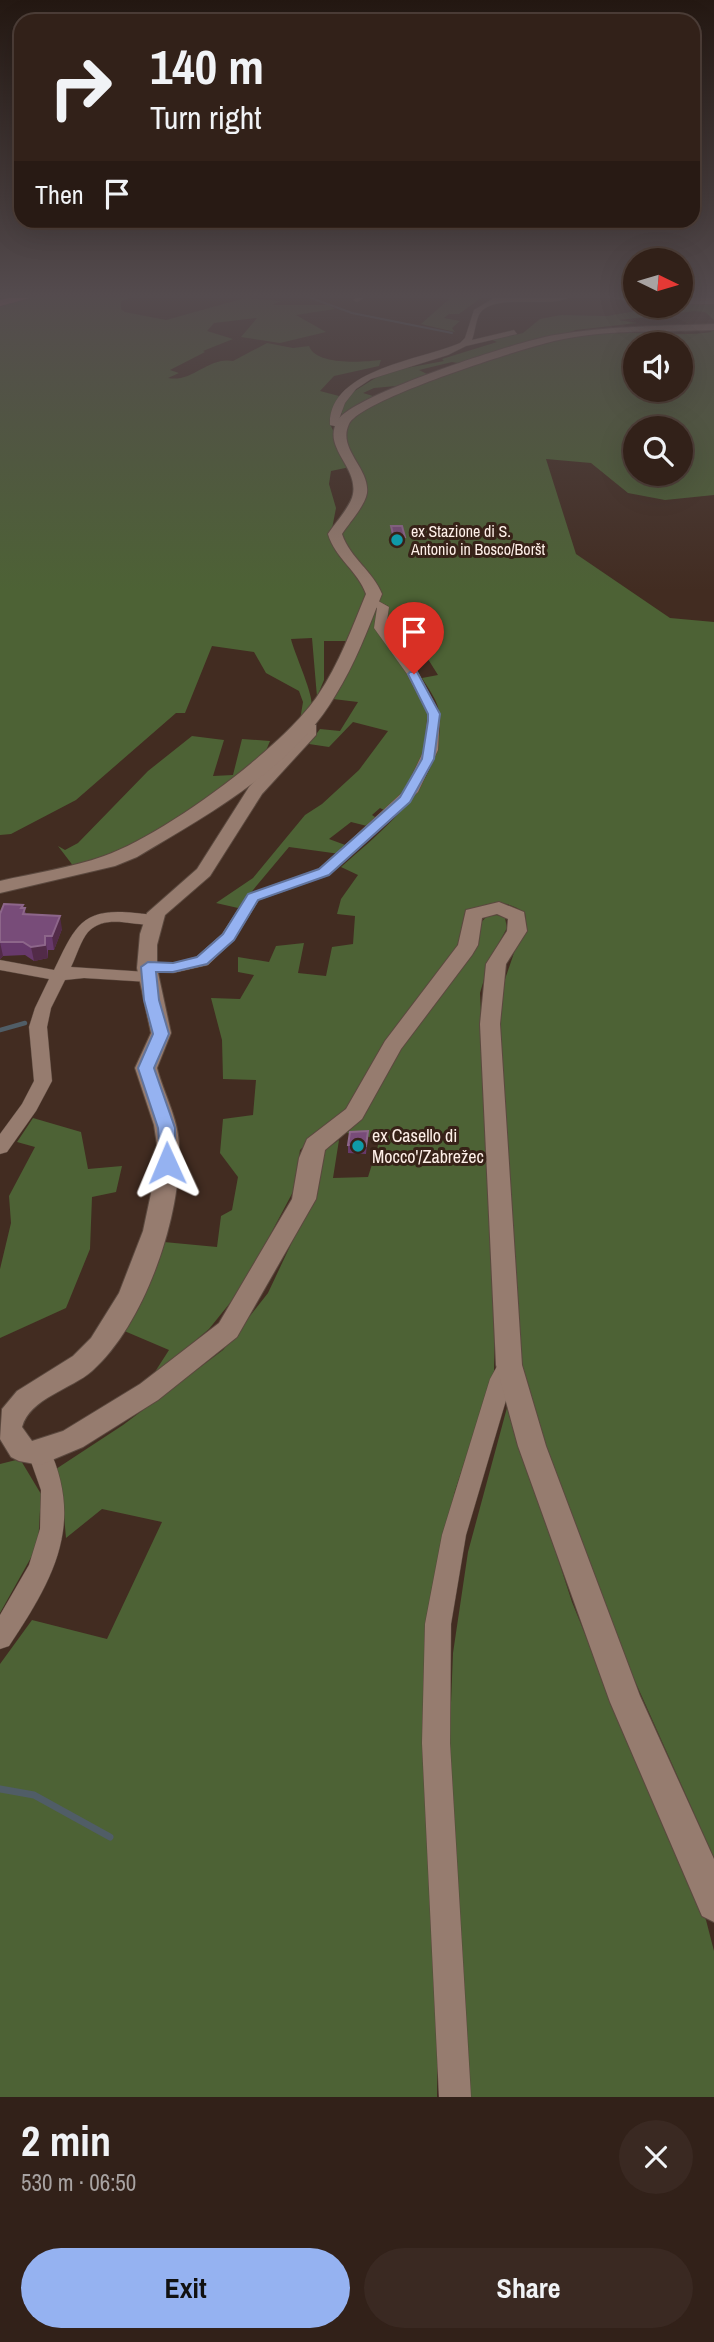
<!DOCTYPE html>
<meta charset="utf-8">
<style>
body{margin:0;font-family:"Archivo Narrow",sans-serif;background:#3a2922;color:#f1f3f6;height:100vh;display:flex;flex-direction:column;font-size:26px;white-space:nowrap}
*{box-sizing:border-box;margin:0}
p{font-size:23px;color:#a8a3a2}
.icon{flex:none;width:38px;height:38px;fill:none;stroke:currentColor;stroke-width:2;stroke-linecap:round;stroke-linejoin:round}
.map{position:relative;height:2097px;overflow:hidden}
.details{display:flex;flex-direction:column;background:#322119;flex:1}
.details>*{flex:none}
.banner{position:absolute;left:14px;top:14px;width:686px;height:214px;border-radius:21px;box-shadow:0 7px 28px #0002,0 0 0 2px #4d3e38;background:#322119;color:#f1f3f6;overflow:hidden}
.needle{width:46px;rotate:95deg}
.controls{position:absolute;left:623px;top:248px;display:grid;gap:14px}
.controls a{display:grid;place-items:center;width:70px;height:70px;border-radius:50%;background:#322119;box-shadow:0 7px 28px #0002,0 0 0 2px #4d3e38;font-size:35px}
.pin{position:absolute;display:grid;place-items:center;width:60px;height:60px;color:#fff;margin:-72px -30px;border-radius:50% 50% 50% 0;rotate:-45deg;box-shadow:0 0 7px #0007}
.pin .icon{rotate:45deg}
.me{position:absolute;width:77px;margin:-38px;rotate:359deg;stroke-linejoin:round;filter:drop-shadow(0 0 5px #0008)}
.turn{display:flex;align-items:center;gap:24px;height:147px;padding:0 21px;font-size:32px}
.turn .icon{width:91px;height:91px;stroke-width:2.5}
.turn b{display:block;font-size:49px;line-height:60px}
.then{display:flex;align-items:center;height:66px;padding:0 21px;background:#0003;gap:14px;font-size:26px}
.round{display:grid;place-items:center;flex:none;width:74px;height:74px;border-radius:37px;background:#3a2922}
.summary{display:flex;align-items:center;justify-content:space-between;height:119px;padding:0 21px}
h1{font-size:42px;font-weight:700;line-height:52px}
.cta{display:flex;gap:14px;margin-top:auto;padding:14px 21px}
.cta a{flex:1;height:80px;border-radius:42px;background:#95b2f1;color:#111;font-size:28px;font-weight:700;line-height:80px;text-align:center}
.cta a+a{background:#3a2922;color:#f1f3f6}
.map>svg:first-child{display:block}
.green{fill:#4d6235;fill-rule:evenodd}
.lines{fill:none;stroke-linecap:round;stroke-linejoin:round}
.stream-far2{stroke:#505d66;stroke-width:2}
.stream-far1{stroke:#505d66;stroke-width:4.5}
.stream{stroke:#505d66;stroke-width:7}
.minor-casing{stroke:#5b493f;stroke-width:1}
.tertiary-casing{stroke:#5b493f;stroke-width:2}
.secondary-casing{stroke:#5b493f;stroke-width:2}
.trunk-casing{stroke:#5b493f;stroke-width:2}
.minor{fill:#967c6f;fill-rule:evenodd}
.tertiary{fill:#967c6f;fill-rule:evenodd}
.secondary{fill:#967c6f;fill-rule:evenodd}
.trunk{fill:#d46a88;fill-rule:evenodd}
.wall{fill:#67396b}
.shaded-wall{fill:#522b48}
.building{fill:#784c79;stroke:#8d668a;stroke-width:2}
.route{fill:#95b2f1;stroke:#61749d;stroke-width:2}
.culture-dot{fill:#0f9aa8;stroke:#372218;stroke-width:2.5}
.labels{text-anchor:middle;stroke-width:6;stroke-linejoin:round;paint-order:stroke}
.far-poi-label{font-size:16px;fill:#feefe8;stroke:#372218;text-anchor:start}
.poi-label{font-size:18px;fill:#feefe8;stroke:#372218;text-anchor:start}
</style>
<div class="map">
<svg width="714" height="2097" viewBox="0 0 714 2097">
<rect width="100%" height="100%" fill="#422c21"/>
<path class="green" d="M31 298H130L121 301V309L125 312 166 320 245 298 281 301 272 305H329L335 309 296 315 326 332 280 343 241 337 257 318 214 323 207 331 233 339 203 351 205 352 170 370 179 373 168 378C192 383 209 356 233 361L267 343 293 348 309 346C316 366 364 362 381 360L379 366 334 376 320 391 339 396 331 426 350 467 331 471 329 484 336 508 331 534 369 589 349 641H324V680L317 697 312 638 291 639C294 653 316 699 311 708 309 712 303 717 300 720L303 702 299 691 266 673 254 652 212 646 185 713H176L76 800 11 834 0 835V305Z
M440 298H481L459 314H449L444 318 460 321 452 328 455 332 421 324 449 299Z
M681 302H714V320L705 312 695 311 619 320 637 323 576 330 468 365 452 362 419 370 427 374 443 371 407 385 374 388 363 393 373 396 402 386 358 404 340 422 345 397 385 372 444 361 442 359 497 342 492 340 523 333 540 319 561 315 607 316 653 308 645 306H681Z
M714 328V495L665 500 628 493 591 463 546 459 576 554 670 618 714 622V1858L618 1643 529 1415 517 1344 497 1050 503 985 516 947 527 931 525 913C505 898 485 901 465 915L463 938 339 1122 315 1135 300 1150 295 1188 242 1288 209 1329 151 1378 169 1350 122 1330 164 1242 217 1247 221 1216 232 1210 238 1177 220 1153 223 1119 253 1115 256 1080 223 1079 222 1040 211 998 240 999 254 975 238 972V957L269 962 276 946 304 943 298 973 326 976 332 947 353 944 355 916 337 914 341 899 358 875 341 867C386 827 447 781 439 712 438 701 428 688 422 678L438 675 404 621 388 619V606L378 601C379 570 342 559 342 529L367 484C362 468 341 450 344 432 345 428 349 420 351 417 374 391 551 339 591 334 632 329 672 338 712 332L709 329ZM635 345H681V390H635ZM635 429H681V474H635Z
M375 608 427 711V746L406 790 386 811 380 808 372 815 378 819 367 826 351 822 329 839 348 846 340 854 289 847 238 908 216 903 253 878 305 815 322 804 359 770 388 731 353 722 329 747 309 744 320 729 340 731 358 702 333 699 358 652Z
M192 736 224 740 213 776 233 775 242 739 270 741 263 758 181 817 129 849 74 867 58 846 65 850 78 843 148 771Z
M497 915 505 918 507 928 490 959 480 993 495 1308 494 1371 455 1491 443 1541 437 2097H0V1664L32 1620 107 1639 162 1522 102 1509 66 1538 62 1493 56 1469 123 1425 223 1350 268 1293 315 1193 322 1152 339 1140 333 1178 368 1177 380 1139 347 1133 366 1113 386 1065 463 967 477 941 478 926 487 916Z
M33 1118 81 1132 88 1169 122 1166 116 1192 92 1197 90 1249 66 1308 0 1338V1269L11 1223 9 1196 35 1147 17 1142Z
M508 1404 572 1602 664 1829 706 1920 714 1951V2097H465L448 1777 453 1653 468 1552Z
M20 1459 41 1494 38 1545 0 1613V1464Z"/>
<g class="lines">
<path class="stream-far2" d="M311 298 352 313 452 333"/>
<path class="stream-far1" d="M0 1030 25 1023"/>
<path class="stream" d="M0 1789 34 1795 110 1837"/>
<g class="minor-casing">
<path id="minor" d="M356 298H364L357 302 353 300Z
M494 298H568C547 308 495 293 480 313 476 319 475 332 472 340L514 330 517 334 466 346 448 355 371 379 356 389 345 403 338 422 343 424V428L330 425C328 369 422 360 460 343L465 338 474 310Z
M373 598 389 607 386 628 419 674 440 714 438 750 418 792 329 875 259 900 234 940 208 965 173 973 150 972 157 977 149 982 84 978 65 980 51 1008 47 1027 52 1081 36 1111 7 1152 0 1154V1134L22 1104 34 1081 29 1027 35 1008 49 979 0 970V960L54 970C75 927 81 907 135 913 144 914 154 914 161 920 147 934 110 909 88 932 81 940 76 957 71 967L147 972 140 967 142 963H173L196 957 222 934 248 894 319 869 405 790 424 750 428 714 407 674 374 628 377 608 367 601Z
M509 1356 517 1359 520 1365 512 1380 466 1535 451 1624 450 1743 471 2097H439L422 1743 425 1624 442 1535 490 1379 501 1359Z
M40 1443 48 1446C85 1524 53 1580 9 1646L0 1649V1615L29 1565 40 1529 41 1490 28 1453 32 1446Z"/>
</g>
<g class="tertiary-casing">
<path id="tertiary" d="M615 298H635V303Z
M681 298H714V304H681Z
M303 721 316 725V735L262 794 210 876 165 915 157 945V968L171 1033 157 1068C164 1094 178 1118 179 1145 182 1215 145 1324 92 1371 72 1389 30 1398 22 1427L32 1441 63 1431 140 1384 219 1323 292 1199 299 1158 307 1139 346 1109 385 1041 458 945 466 910 499 902 524 912 527 931 506 964 500 1024 522 1365 546 1446 640 1696 714 1859V1922L702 1916 610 1702 518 1446 496 1365 480 1024 486 964 507 931 508 919 497 914 482 918 478 945 472 955 401 1049 362 1119 325 1150 316 1199 237 1337 158 1400 83 1447 40 1465 19 1461 11 1457 0 1439 2 1409 17 1391 73 1356 91 1338 119 1293 143 1231 156 1170 157 1145 154 1125 135 1068 151 1033 137 968 140 934 147 913 197 869 249 787 302 731 295 726Z"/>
</g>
<g class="secondary-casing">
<path id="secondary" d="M714 324V330C662 332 605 329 554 341 521 349 361 399 349 424 337 449 370 468 367 493 365 506 349 523 342 534 350 558 373 571 382 594 368 629 355 664 335 696 292 769 207 815 137 857L115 866 0 893V881C34 873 71 868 104 856 164 835 283 748 318 695 339 664 352 628 366 594 358 571 335 558 328 534 335 523 351 506 353 494 358 466 321 447 338 420 353 395 521 340 555 335 607 326 661 326 714 324Z"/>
</g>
<g class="trunk-casing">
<path id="trunk" d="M9 298H30L0 306V300Z"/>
</g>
<use href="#minor" class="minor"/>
<use href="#tertiary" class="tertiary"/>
<use href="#secondary" class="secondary"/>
<use href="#trunk" class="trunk"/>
</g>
<path class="wall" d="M391 526 405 537V544H394L391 532Z
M23 905 26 914 62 929 54 950H48V958L34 961 25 955 3 956 0 959V914Z
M368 1131 366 1154 348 1153V1145Z"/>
<path class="shaded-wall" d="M60 916 62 929 54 950 52 936Z
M45 936 48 958 34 961 31 947Z
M0 942 3 956 0 959Z"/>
<path class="building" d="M391 526H402L405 537 394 538Z
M4 904 23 905 21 908H25L23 914 60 916 52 936H45V945L31 947 23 942H0V914Z
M368 1131 366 1146 348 1145 350 1132Z"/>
<linearGradient id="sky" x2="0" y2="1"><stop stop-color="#241812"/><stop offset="0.5" stop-color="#544b4e"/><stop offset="1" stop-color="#544b4e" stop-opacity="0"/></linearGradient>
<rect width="714" height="591" fill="url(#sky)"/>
<path class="route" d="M410 672H417L440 714 439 721 434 759 410 802 329 875 258 900 234 940 207 964 173 972H156L159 1000 169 1034 154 1068 175 1128V1163L167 1169 161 1167 158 1128 138 1068 153 1034 144 1000 141 967 148 962 173 963 197 957 223 934 248 894 319 869 400 797 422 759 428 721V714L408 674Z"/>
<g class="culture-dot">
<circle cx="397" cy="540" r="7"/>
<circle cx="358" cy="1146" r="7"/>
</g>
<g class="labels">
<g class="far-poi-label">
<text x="411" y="537">ex Stazione di S.<tspan x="411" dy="18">Antonio in Bosco/Boršt</tspan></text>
</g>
<g class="poi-label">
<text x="372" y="1142">ex Casello di<tspan x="372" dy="21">Mocco'/Zabrežec</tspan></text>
</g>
</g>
</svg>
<div class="controls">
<a><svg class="needle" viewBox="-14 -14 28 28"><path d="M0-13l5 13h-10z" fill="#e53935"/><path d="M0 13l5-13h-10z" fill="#a8a3a2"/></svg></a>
<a><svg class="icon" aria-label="sound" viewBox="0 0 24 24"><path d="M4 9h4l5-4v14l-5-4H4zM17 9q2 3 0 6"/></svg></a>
<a><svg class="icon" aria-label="search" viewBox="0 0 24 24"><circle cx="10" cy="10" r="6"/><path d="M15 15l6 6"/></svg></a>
</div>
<div class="pin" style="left:414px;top:674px;background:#d93025"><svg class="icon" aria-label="arrive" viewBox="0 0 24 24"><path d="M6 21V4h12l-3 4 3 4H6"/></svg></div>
<svg class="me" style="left:167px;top:1163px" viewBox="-20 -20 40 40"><path d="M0-17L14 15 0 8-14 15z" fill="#95b2f1" stroke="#fff" stroke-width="4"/></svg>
<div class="banner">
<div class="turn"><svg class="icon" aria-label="right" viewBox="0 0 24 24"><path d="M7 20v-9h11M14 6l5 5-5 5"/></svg><div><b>140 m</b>Turn right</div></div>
<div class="then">Then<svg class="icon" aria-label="arrive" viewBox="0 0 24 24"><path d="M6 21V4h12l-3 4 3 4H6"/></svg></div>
</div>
</div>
<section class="details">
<div class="summary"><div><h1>2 min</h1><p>530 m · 06:50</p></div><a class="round"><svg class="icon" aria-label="close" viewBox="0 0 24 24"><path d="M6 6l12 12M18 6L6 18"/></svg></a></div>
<div class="cta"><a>Exit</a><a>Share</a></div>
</section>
